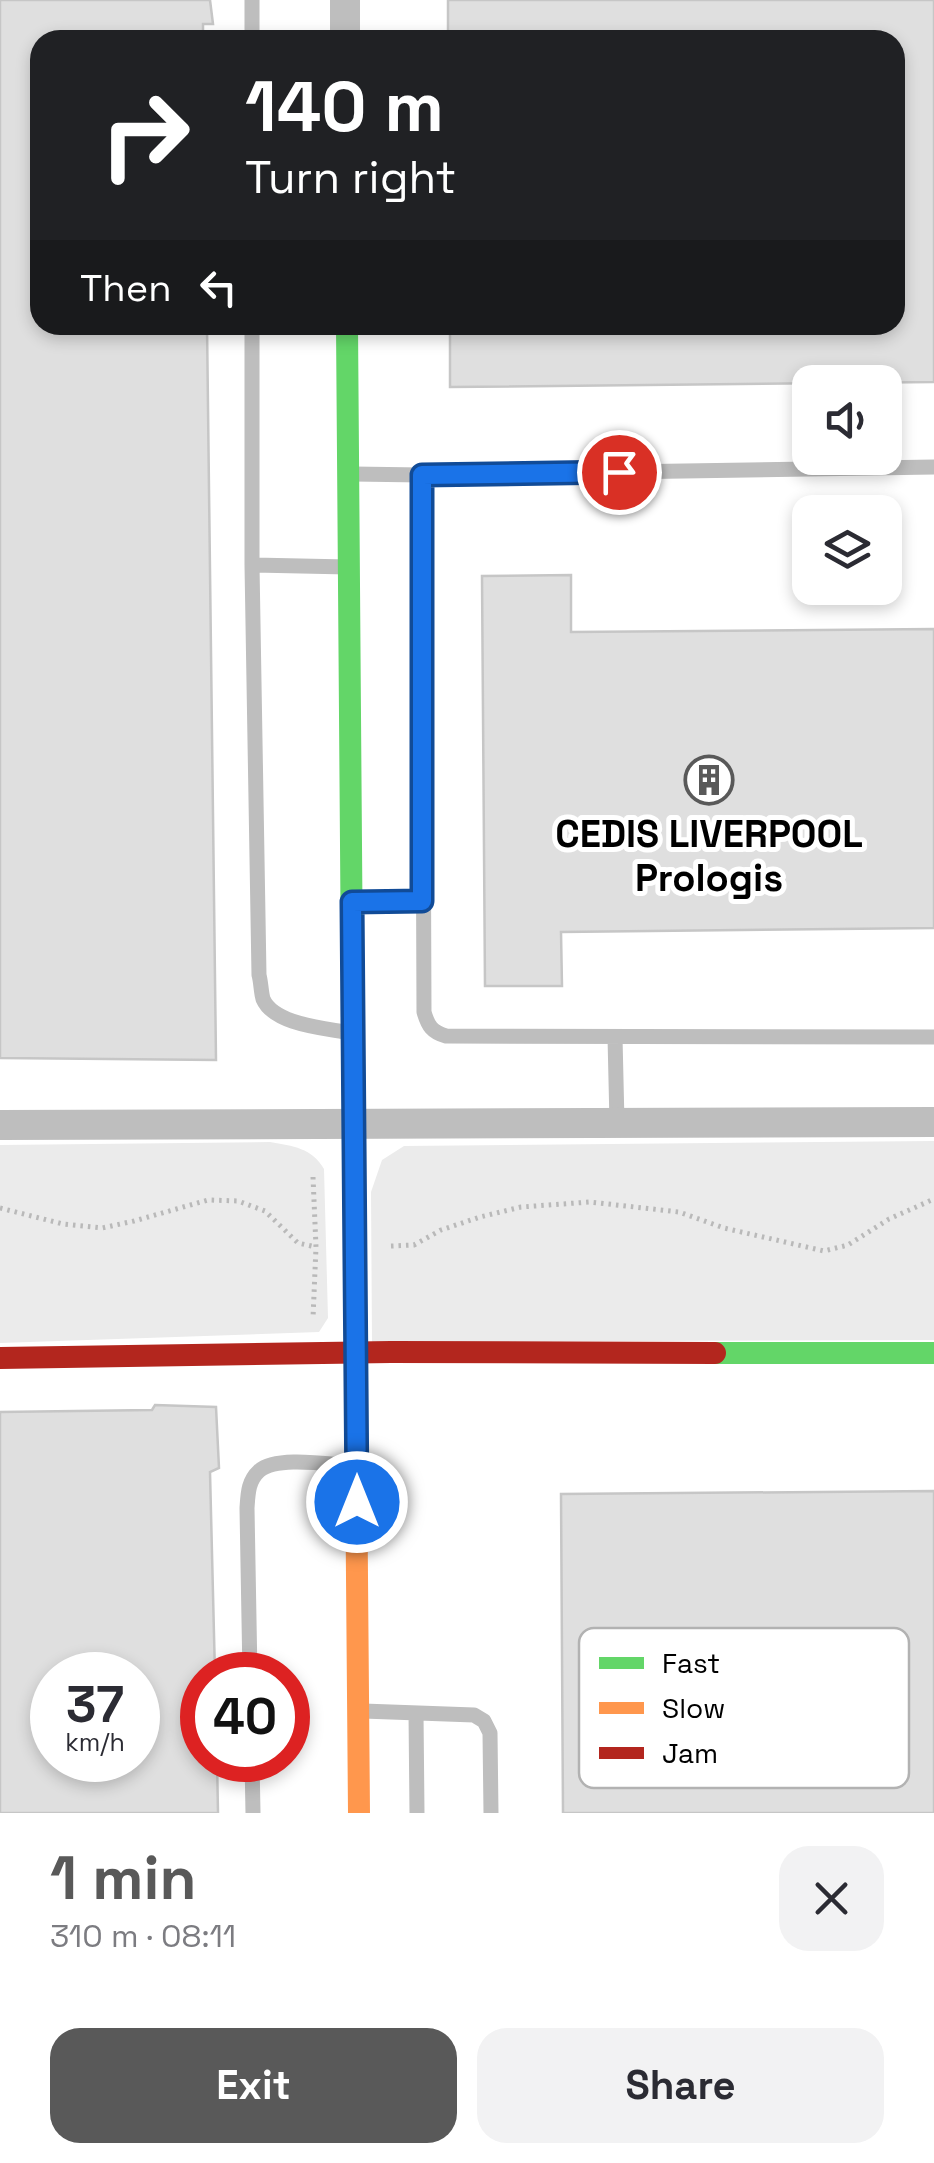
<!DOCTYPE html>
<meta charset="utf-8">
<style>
body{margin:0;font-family:"Space Grotesk",sans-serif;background:#f2f2f3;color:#2b2b33;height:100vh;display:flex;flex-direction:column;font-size:38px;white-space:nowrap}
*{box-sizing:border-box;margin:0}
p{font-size:32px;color:#7c7c81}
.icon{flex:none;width:55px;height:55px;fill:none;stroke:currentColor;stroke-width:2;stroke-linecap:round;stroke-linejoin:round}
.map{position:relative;height:1813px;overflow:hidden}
.details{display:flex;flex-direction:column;background:#fff;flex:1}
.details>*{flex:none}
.hud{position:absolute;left:30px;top:30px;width:875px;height:305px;border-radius:30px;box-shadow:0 5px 15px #0003;background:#202124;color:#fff;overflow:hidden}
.buttons{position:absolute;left:792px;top:365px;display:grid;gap:20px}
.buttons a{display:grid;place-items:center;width:110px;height:110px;border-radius:20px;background:#fff;box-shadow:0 5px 15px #0003;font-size:50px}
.speed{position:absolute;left:30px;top:1652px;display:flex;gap:20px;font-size:50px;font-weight:700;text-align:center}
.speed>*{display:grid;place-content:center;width:130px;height:130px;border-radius:50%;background:#fff;box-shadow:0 5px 15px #0003;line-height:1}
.speed small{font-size:25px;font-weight:400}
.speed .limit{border:15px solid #d22;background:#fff;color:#111}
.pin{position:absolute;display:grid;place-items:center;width:85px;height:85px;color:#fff;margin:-42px;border:5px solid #fff;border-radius:50%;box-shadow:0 2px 10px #0007}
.me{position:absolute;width:110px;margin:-55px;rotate:0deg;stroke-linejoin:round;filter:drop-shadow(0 0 8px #0008)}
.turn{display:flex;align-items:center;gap:35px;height:210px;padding:0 50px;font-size:45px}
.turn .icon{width:130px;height:130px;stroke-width:2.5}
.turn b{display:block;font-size:70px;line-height:85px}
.then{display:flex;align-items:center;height:95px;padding:0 50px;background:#0003;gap:20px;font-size:38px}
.round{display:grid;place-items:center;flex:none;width:105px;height:105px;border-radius:30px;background:#f2f2f3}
.overview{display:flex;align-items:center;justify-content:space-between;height:170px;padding:0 50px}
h1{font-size:60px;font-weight:800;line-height:75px;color:#595959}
.action{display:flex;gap:20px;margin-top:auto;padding:20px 50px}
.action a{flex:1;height:115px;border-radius:30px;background:#595959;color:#fff;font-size:40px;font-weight:800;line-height:115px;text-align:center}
.action a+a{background:#f2f2f3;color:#2b2b33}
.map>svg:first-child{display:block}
.green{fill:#ebebeb}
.building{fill:#dfdfdf;stroke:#c6c6c6;stroke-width:2.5;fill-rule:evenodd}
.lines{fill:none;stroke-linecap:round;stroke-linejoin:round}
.path{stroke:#b9b9b9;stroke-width:5;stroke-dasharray:2.5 5;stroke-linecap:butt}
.lane{stroke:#bebebe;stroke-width:15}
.street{stroke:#bebebe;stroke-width:30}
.fast{stroke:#63d668;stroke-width:22}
.slow{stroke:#ff974d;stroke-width:22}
.jam{stroke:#b3261e;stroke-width:22}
.route-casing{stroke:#114b97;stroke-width:25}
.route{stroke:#1a73e8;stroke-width:18}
.labels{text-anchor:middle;stroke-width:10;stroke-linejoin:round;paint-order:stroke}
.poi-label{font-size:38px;font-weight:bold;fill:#000;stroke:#fff}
.key{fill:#fff;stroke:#b2b2b2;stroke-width:2.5}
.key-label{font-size:28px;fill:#000}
</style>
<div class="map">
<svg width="934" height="1813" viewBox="0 0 934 1813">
<rect width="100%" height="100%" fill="#fff"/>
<path class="green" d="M934 1141V1340L372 1342 371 1192 382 1160 404 1146Z
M270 1142C293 1146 312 1148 324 1169L328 1318 319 1332 0 1343V1145Z"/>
<path class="building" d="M0 0H210L213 24H203V40H40V325H207L216 1060 0 1058Z
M448 0H934V382L450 387V325H895V40H448Z
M571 575V632L934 629V928L561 932 562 986H485L482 576Z
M155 1405 216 1407 219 1468 210 1472 215 1675H202V1760H217L218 1813H0V1412L152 1410ZM52 1675H138V1760H52Z
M934 1491V1813H563L561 1494Z"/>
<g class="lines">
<path class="path" d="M313 1177 316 1247 313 1318
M0 1208 63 1224 102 1228 134 1221 208 1200 238 1201 265 1211 298 1243 316 1247
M391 1246 414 1245 441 1230 480 1217 521 1207 590 1202 679 1212 724 1228 824 1251 848 1245 889 1219 934 1199"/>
<path class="lane" d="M252 0V40
M252 325V565L259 975C261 982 261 992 263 999 274 1025 326 1028 350 1033
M353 474 422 475 934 467
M422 475 424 1012C428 1026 432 1032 446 1036L934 1037
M252 565 348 567
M356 902 422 901
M615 1037 617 1123
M250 1675 247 1508C248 1494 248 1481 259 1471 277 1455 332 1465 355 1466
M363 1711 474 1715 484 1721 490 1733 491 1813
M416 1713 417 1813
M252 1760 253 1813"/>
<path class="street" d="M345 0V40
M0 1125 934 1122"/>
<path class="fast" d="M347 325 353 1105
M715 1353H934"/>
<path class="slow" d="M353 1105 359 1813"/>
<path class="jam" d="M0 1358 391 1352 715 1353"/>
</g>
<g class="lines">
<g class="route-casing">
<path id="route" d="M357 1502 352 902 422 901V475L619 472"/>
</g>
<use href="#route" class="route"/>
</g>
<defs>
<g id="building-ring" transform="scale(2.5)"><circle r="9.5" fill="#fff" stroke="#595959" stroke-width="1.5"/><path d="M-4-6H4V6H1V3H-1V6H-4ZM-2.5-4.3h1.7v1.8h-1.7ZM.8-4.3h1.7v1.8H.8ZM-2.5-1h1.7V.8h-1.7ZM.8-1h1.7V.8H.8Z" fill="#595959"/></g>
</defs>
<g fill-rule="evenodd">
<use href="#building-ring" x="709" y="780"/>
</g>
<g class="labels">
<g class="poi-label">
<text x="709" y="847">CEDIS LIVERPOOL<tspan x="709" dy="44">Prologis</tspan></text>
</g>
</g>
<rect x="579" y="1628" width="330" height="160" rx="15" class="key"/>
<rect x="599" y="1657" width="45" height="12" fill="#63d668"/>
<rect x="599" y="1702" width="45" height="12" fill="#ff974d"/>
<rect x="599" y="1747" width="45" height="12" fill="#b3261e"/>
<g class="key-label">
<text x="662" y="1673">Fast</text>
<text x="662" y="1718">Slow</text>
<text x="662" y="1763">Jam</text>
</g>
</svg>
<div class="buttons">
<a><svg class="icon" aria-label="sound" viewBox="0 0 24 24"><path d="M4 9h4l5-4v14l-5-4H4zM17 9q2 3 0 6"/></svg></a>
<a><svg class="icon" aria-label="layers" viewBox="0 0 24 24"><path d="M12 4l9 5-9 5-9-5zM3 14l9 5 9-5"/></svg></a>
</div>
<div class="speed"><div>37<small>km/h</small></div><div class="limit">40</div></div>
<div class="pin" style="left:619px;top:472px;background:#d93025"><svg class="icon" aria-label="arrive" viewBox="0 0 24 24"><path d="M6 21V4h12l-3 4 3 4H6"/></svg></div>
<svg class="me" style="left:357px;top:1502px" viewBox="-20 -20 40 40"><circle r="17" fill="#1a73e8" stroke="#fff" stroke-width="3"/><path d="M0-11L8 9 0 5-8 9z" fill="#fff"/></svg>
<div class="hud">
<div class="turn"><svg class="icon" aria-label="right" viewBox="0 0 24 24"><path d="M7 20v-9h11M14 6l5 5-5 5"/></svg><div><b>140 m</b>Turn right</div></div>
<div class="then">Then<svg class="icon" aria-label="left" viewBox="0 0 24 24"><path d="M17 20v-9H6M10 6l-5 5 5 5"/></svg></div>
</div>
</div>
<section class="details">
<div class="overview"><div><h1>1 min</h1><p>310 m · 08:11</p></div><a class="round"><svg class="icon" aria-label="close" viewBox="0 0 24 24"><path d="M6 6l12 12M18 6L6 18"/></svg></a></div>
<div class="action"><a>Exit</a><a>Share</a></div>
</section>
